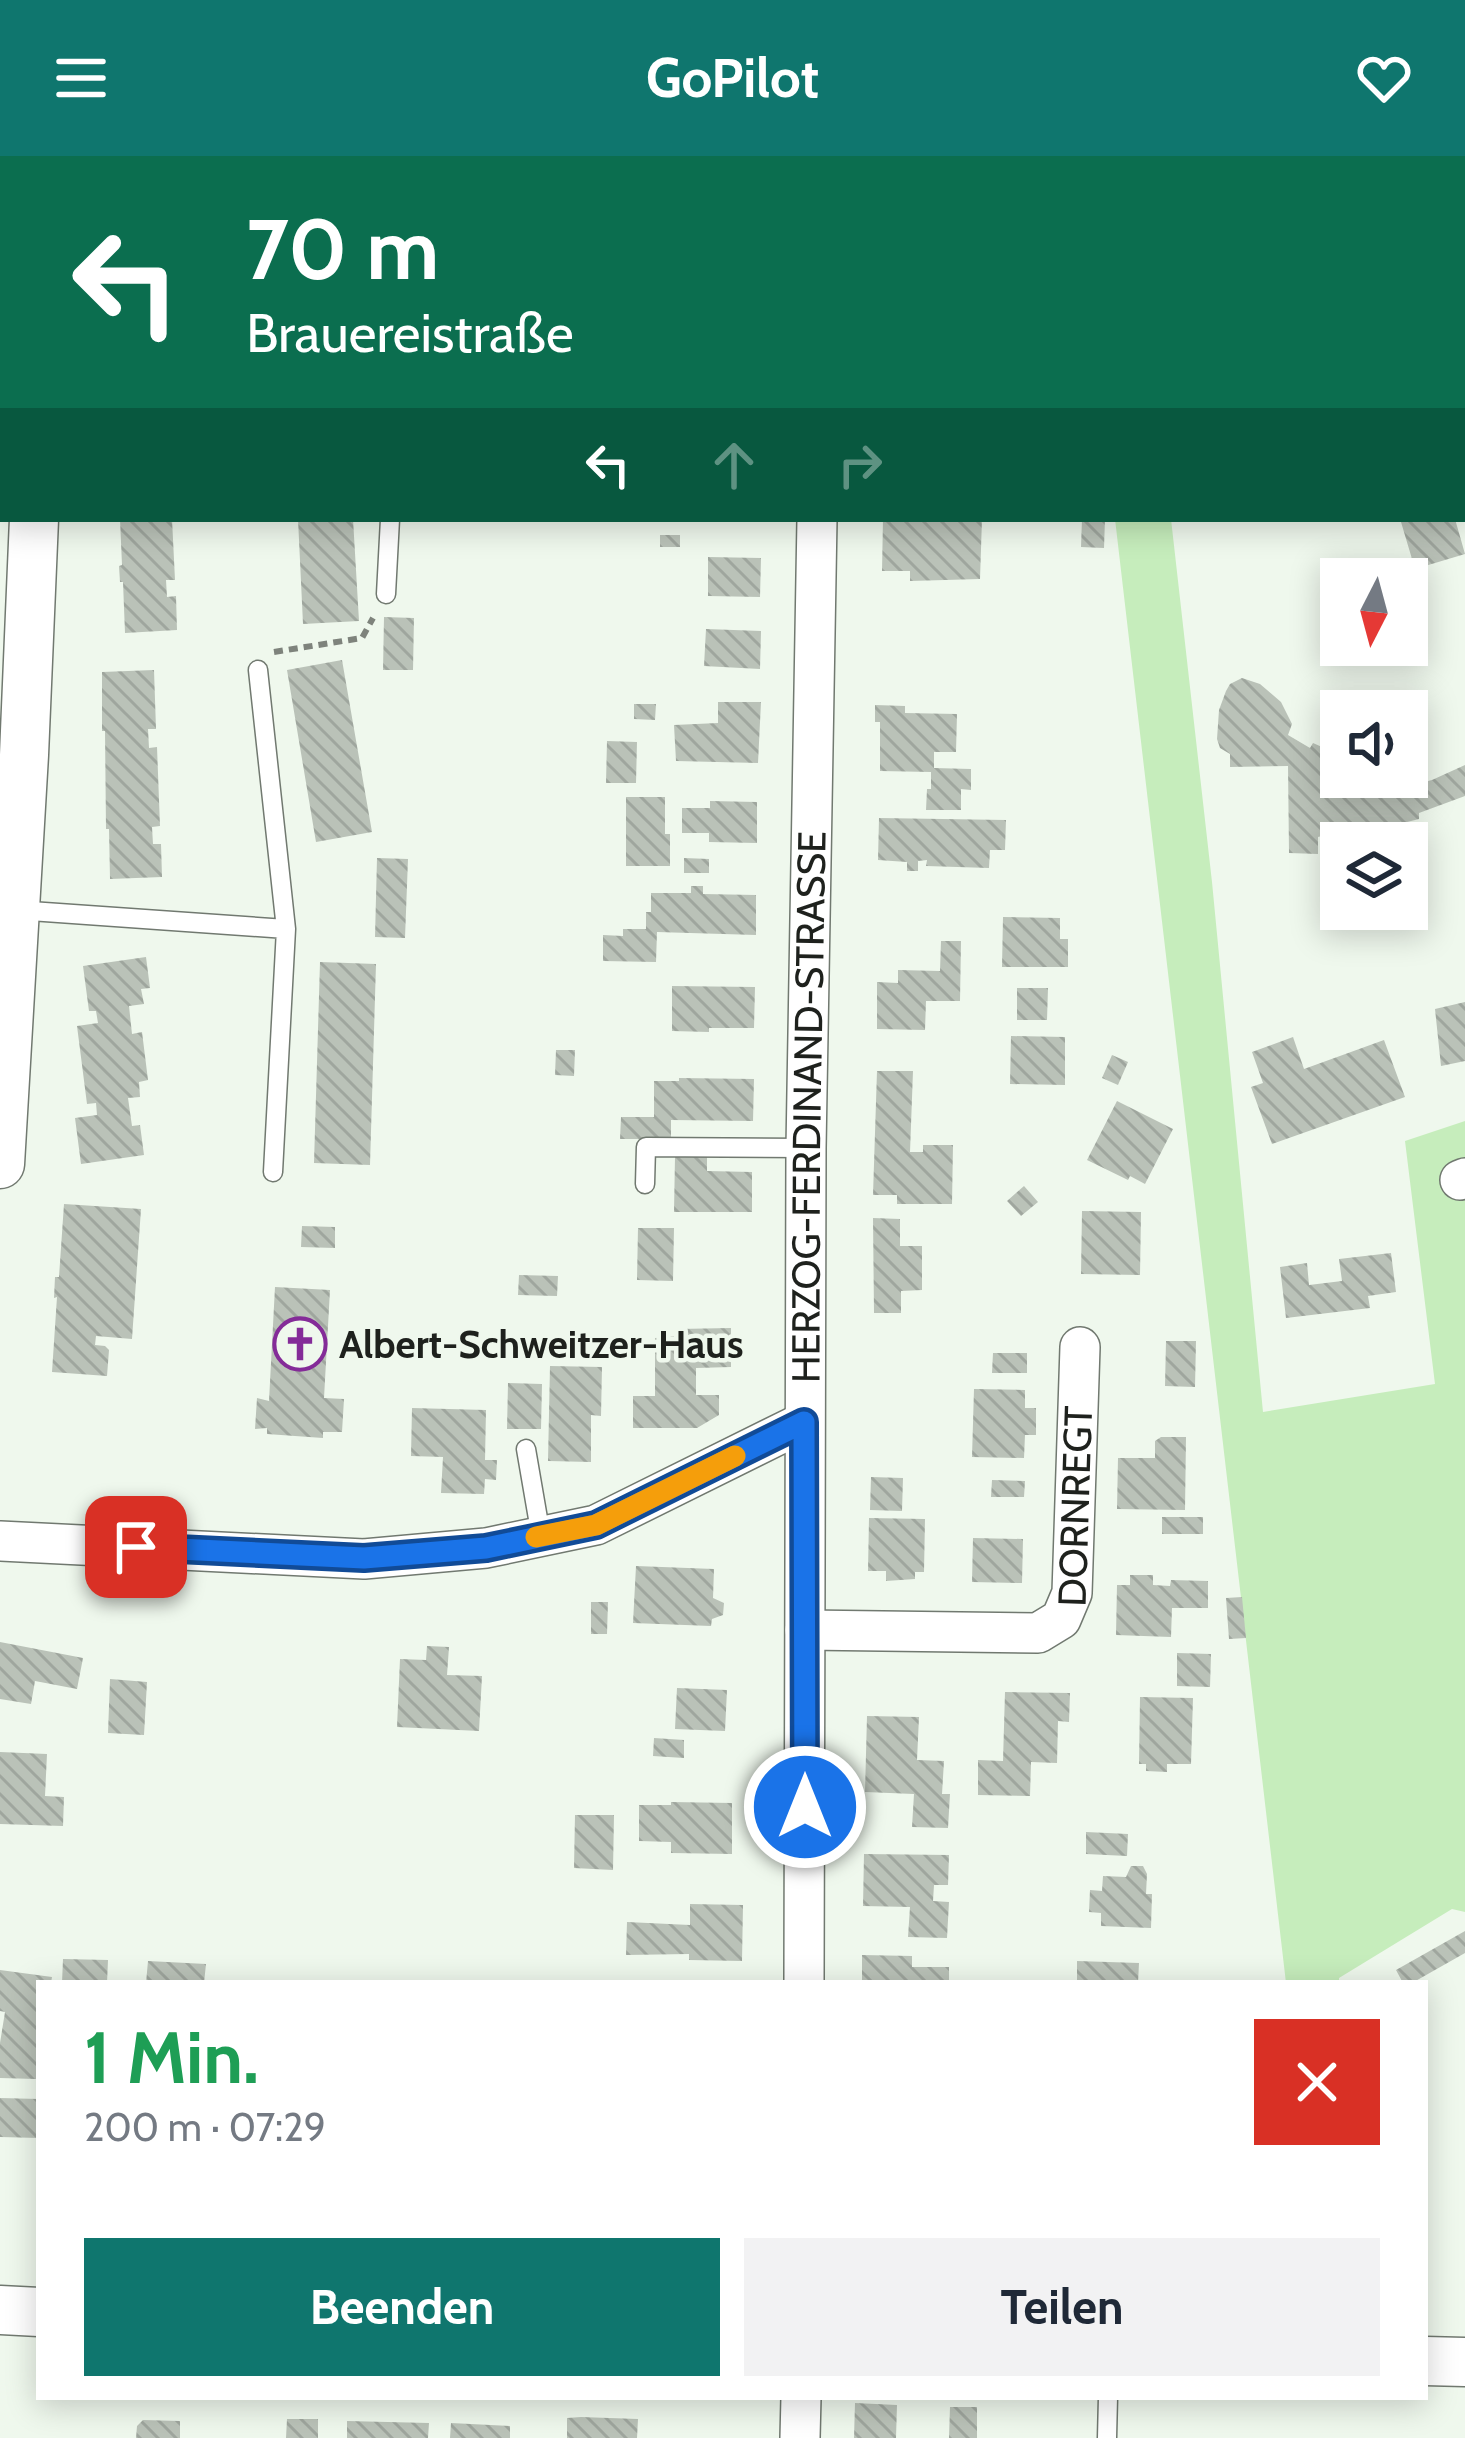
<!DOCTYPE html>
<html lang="de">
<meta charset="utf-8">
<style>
body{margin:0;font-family:Cabin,sans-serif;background:#f2f2f3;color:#1f2937;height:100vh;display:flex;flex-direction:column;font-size:45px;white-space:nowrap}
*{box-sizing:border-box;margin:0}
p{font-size:39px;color:#747a83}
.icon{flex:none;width:66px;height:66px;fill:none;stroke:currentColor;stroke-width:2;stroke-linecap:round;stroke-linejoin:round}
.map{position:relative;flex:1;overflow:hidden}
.sheet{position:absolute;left:36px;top:1824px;width:1392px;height:420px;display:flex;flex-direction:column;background:#fff;border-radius:0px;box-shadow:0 6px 30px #0003}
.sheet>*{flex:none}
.guide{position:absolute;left:0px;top:0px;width:1467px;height:366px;box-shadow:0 6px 30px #0003;background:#0b6e4f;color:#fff;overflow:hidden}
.needle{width:78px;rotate:186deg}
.buttons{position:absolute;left:1320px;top:402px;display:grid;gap:24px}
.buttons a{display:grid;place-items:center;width:108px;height:108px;border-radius:0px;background:#fff;box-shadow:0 6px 30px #0003;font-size:60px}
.pin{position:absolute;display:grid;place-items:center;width:102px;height:102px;color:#fff;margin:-51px;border-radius:24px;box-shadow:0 6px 18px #0006}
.me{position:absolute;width:132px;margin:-66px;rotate:0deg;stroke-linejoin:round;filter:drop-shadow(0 0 9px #0008)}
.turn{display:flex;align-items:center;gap:42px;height:252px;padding:0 48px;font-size:54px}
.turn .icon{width:156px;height:156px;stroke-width:2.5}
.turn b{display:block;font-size:84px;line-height:102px}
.lanes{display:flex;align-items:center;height:114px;padding:0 48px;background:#0003;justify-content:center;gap:60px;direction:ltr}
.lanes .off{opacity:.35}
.round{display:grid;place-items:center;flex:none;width:126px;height:126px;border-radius:0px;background:#f2f2f3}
.headline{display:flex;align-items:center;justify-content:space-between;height:204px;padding:0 48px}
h1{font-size:72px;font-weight:800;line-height:90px;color:#1e9e55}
.cta{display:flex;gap:24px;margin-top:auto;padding:24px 48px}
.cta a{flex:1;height:138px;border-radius:0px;background:#0f766e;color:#fff;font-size:48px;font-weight:800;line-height:138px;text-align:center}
.cta a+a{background:#f2f2f3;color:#1f2937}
header{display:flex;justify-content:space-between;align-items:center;height:156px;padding:0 48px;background:#0f766e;color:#fff;font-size:54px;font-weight:800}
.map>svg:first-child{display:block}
.green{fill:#c6edbc}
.building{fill:url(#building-back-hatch)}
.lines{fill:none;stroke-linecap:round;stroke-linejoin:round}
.service-casing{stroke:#717970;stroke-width:21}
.minor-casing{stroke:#717970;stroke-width:42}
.tertiary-casing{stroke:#717970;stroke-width:51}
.path{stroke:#7e837c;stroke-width:6;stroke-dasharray:9 6;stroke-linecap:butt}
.service{stroke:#fff;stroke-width:18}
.minor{stroke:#fff;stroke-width:39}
.tertiary{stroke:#fff;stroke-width:48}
.route-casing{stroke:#114b97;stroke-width:30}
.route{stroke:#1a73e8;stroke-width:21}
.slow{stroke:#f59e0b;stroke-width:21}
.labels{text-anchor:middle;stroke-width:9;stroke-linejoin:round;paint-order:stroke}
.street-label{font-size:39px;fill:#1e211d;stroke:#eff8ed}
.poi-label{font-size:39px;font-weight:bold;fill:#1e211d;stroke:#eff8ed;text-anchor:start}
</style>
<header><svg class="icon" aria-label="menu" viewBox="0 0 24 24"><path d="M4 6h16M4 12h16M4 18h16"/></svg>GoPilot<svg class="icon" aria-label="heart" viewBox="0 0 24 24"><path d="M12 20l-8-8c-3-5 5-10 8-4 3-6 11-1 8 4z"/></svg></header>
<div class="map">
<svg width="1465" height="2282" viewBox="0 0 1465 2282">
<defs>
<pattern id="building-back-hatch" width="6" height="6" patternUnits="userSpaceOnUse" patternTransform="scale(3)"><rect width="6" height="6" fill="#bac2b8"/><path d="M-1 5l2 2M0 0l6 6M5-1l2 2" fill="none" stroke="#9fa69e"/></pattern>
</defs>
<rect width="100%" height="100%" fill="#eff8ed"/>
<path class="green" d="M1115 363H1171L1212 726 1263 1256 1435 1228 1405 985 1465 965V1756L1452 1753 1339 1822V1827H1286Z"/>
<path class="building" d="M120 363H172L175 424H166L167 441 176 440 177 474 125 477 123 426H120L119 410 122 409Z
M298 363H353L359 465 303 468Z
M883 363H982L980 423 910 425V415H882Z
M1082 363H1105L1104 392 1081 391Z
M1409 363H1455L1465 398 1415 413 1401 366Z
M660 379H680V391H660Z
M708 401 761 402 760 441 708 440Z
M384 461 414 462 413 514H383Z
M706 473 761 475 760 513 704 510Z
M342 504 372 676 316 686 287 514Z
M154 514 156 573H148L149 592 157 591 160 670 152 671 153 688H161L162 721 110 723 109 673H106L105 575H102V516Z
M1242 522 1260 528 1281 546 1292 568 1288 579 1310 592 1313 587 1322 591 1324 621 1341 617V621H1410L1412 629 1432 624 1465 609V640L1419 657V663L1371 675 1370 668 1318 681V698L1289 697 1288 610 1230 611V598L1220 592 1217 583 1219 554 1226 535 1230 528Z
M718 546H761L758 607 676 605 674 569 718 567Z
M634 548H656L655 564 634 563Z
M875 549 905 550V557L957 558 956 596H934V612L971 613V634L961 633V654H926L927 633H931V616L880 615V566H875Z
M607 585 637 586 636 627H606Z
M626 641H665V678H670V710H626Z
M710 645 757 646V687L709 686V677H682V652H710Z
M879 662 1006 664 1005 694H990L989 712 926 710 927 704 918 705V715H907V706L878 704Z
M377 702 408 703 405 782 375 781Z
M684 702 709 703V717H684Z
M691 730H703V738L756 739V779L657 776 656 806 603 805V779L623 780V773H646V756H651V737H691Z
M1003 761 1060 762V783H1068V811H1002Z
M941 785H961L960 845H926L925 874 877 873V826L898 827V814L940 815Z
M146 801 150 832 141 833 144 848 129 850 132 878 142 876 148 924 139 926 140 941 128 942 132 970 140 969 144 999 81 1008 75 962 97 959 96 947 87 948 77 870 98 867 96 855H89L83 810Z
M320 806 376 808 370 1009 314 1007Z
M672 830 755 831 754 872H709V876L672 875Z
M1017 832H1048L1047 864H1017Z
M1465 846V905L1441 910 1435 853Z
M1011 880 1065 881V929L1010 928Z
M1293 881 1304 913 1384 884 1405 941 1272 988 1251 931 1263 927 1252 896Z
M556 894H575L574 920 555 919Z
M1112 899 1128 906 1118 929 1102 922Z
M877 915H913L910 996H923V989H953L952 1048H897V1039H873Z
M679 922 754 923 753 965 671 964V983H620L621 961H654V925H679Z
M1117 945 1173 973 1145 1028 1130 1020 1128 1024 1087 1004Z
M675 1001H707V1015L752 1016V1056H674Z
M1024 1030 1038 1046 1021 1060 1007 1045Z
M64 1048 141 1053 132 1183 96 1180 95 1189 105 1190 109 1194 107 1220 52 1216 57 1141 54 1142 55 1121H59Z
M1082 1055 1141 1056 1140 1119 1081 1118Z
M873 1062 900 1063V1090H922V1134L901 1135V1157H874Z
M302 1070 335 1071V1092L301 1091Z
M638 1072H674L673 1125 637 1124Z
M1391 1097 1396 1136 1368 1140 1370 1152 1286 1162 1280 1111 1307 1107 1309 1129 1342 1125 1339 1103Z
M519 1119 558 1120 557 1140 518 1139Z
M275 1131 330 1134 324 1242 344 1243 342 1276H323V1282L267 1278V1272L255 1273 257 1242 269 1245Z
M731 1172V1211L696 1212V1239H719V1259L697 1272H633V1240H655V1182L677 1180 678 1173Z
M1166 1185H1196L1195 1231 1165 1230Z
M993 1197H1027V1217H992Z
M550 1210 602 1211 601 1260 591 1259V1306L548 1305Z
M508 1227 542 1228 541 1273H507Z
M974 1233 1025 1234V1252H1036V1279H1025L1024 1302 972 1301Z
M412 1252 486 1254 485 1304H497L496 1324 485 1323 484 1338 441 1337 443 1301 411 1300Z
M1161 1281H1186L1185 1354 1117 1353 1118 1302H1155V1285Z
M871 1321 903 1322 902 1355 870 1354Z
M992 1324 1025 1325 1024 1341H991Z
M1162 1361H1203V1378H1162Z
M869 1362 925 1363 924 1416H915V1423L886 1425V1415H868Z
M973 1382 1023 1383 1022 1427 972 1426Z
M636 1410 714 1413 713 1442 724 1447 723 1459 712 1463 711 1470 633 1467Z
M1130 1419H1153V1429L1170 1430 1171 1424 1208 1425V1452H1172L1171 1481 1116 1479 1117 1429H1130Z
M1242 1441 1246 1482 1229 1483 1226 1442Z
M591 1446H608L607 1478H591Z
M0 1486 83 1502 77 1533 35 1525 31 1548 0 1543Z
M427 1490 449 1491 447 1519 482 1520 479 1575 397 1571 400 1503 426 1504Z
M1177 1497 1211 1498 1210 1531 1177 1530Z
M110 1523 147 1526 144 1579 108 1577Z
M677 1532 727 1534 725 1575 675 1573Z
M1005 1536 1070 1537 1069 1566 1058 1565 1057 1607 1031 1606 1030 1640 978 1639V1604L1003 1605Z
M1140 1541 1193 1542 1191 1608H1167V1616L1146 1615V1608H1139Z
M867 1560 919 1561 917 1604 944 1605 942 1638H950L948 1672 912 1671 914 1638 865 1636Z
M654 1582 684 1584V1602L653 1600Z
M0 1596 47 1598 45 1640 64 1641 63 1670 0 1668Z
M671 1646 732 1647V1698L671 1697V1686L639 1685V1649H671Z
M575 1659H614L613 1714 574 1712Z
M1086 1676 1128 1678 1127 1700 1086 1698Z
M864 1698 949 1699 948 1729H934L933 1745 949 1746 947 1782 908 1781 910 1751 863 1750Z
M1131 1710H1143L1147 1718 1146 1738H1152L1151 1772 1101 1770V1757L1089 1756 1090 1734 1102 1735 1103 1720 1126 1721Z
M690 1748 743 1749 742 1805 689 1804V1798L626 1799 627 1766 690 1769Z
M1465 1775V1797L1412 1827H1403L1396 1814Z
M862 1799 912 1800V1811H949V1827H862Z
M63 1803 108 1804 107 1827H62Z
M148 1805 206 1808 204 1827H146Z
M1077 1805 1139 1807 1138 1827H1077Z
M0 1814 52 1821 51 1827H39V1903L36 1923 0 1922V1887L5 1856 0 1855Z
M0 1942 39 1943V1982L0 1981Z
M855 2247 897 2249 896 2282H854Z
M950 2251H977V2282H949Z
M581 2261 638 2263 637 2282H567V2262Z
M287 2263H318V2282H286Z
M143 2264 180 2265V2282H136L137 2270Z
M347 2265 429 2267 428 2282H347Z
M451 2267 510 2270V2282H450Z"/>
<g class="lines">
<g class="service-casing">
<path id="service" d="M409 3V0
M386 438 390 363
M258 514 286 773 273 1016
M16 754 286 773
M645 1028 646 991 806 992
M526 1293 541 1380
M1107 2282 1108 2241"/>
</g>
<g class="minor-casing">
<g id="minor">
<path d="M1458 0 1459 3"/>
<path d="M823 3V0"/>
<path d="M1464 34 1465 39"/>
<path d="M1460 1024 1465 1022"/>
<path d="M0 1385 364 1403 486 1392 596 1369 804 1266"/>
<path id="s1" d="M805 1474 1038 1477 1061 1463 1072 1437 1080 1191"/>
<path id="s2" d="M804 1827 806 992 817 363"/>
<path d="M800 2282 801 2241"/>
</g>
</g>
<g class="tertiary-casing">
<path id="tertiary" d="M48 3V0
M0 1008 24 599 34 363
M0 2154 39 2156
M1425 2205 1465 2206"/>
</g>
<path class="path" d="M274 496 362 482 373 462"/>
<use href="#service" class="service"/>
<use href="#minor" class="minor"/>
<use href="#tertiary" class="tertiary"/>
</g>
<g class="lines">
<g class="route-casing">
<path id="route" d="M136 1391 364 1402 486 1392 596 1369 804 1266 805 1651"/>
</g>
<use href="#route" class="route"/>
<path class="slow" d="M536 1381 596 1369 735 1300"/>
</g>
<defs>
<g id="church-ring" transform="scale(2.7)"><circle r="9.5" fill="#eff8ed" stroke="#842b98" stroke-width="1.5"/><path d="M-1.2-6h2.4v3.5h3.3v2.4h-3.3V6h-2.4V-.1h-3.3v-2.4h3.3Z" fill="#842b98"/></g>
</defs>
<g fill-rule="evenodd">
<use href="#church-ring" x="300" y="1188"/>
</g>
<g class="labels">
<g class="street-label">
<text dy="14" stroke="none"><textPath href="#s2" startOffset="876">HERZOG-FERDINAND-STRASSE</textPath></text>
<text dy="14" stroke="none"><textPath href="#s1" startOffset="375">DORNREGT</textPath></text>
</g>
<g class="poi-label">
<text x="339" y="1202">Albert-Schweitzer-Haus</text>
</g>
</g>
</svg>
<div class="buttons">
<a><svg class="needle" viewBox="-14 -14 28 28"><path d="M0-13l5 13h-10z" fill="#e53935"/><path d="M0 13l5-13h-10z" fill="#747a83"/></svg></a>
<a><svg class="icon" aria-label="sound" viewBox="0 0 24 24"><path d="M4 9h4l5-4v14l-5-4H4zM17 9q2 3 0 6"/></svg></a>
<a><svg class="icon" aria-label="layers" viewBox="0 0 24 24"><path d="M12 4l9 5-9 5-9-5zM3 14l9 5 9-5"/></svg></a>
</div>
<div class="pin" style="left:136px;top:1391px;background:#d93025"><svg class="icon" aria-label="arrive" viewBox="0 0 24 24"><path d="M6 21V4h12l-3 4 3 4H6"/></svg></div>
<svg class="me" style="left:805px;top:1651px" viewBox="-20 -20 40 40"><circle r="17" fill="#1a73e8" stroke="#fff" stroke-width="3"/><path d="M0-11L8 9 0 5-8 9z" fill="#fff"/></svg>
<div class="guide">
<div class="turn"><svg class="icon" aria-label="left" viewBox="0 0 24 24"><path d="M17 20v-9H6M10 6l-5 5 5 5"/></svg><div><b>70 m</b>Brauereistraße</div></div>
<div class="lanes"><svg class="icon" aria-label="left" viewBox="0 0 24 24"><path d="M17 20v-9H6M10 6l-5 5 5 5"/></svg><svg class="icon off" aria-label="ahead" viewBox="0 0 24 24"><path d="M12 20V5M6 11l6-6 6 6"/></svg><svg class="icon off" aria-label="right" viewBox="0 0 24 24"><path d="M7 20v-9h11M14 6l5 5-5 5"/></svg></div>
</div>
<section class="sheet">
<div class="headline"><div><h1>1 Min.</h1><p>200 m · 07:29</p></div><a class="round" style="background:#d93025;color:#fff"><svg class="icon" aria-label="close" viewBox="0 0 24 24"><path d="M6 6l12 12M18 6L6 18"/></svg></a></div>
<div class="cta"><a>Beenden</a><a>Teilen</a></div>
</section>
</div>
